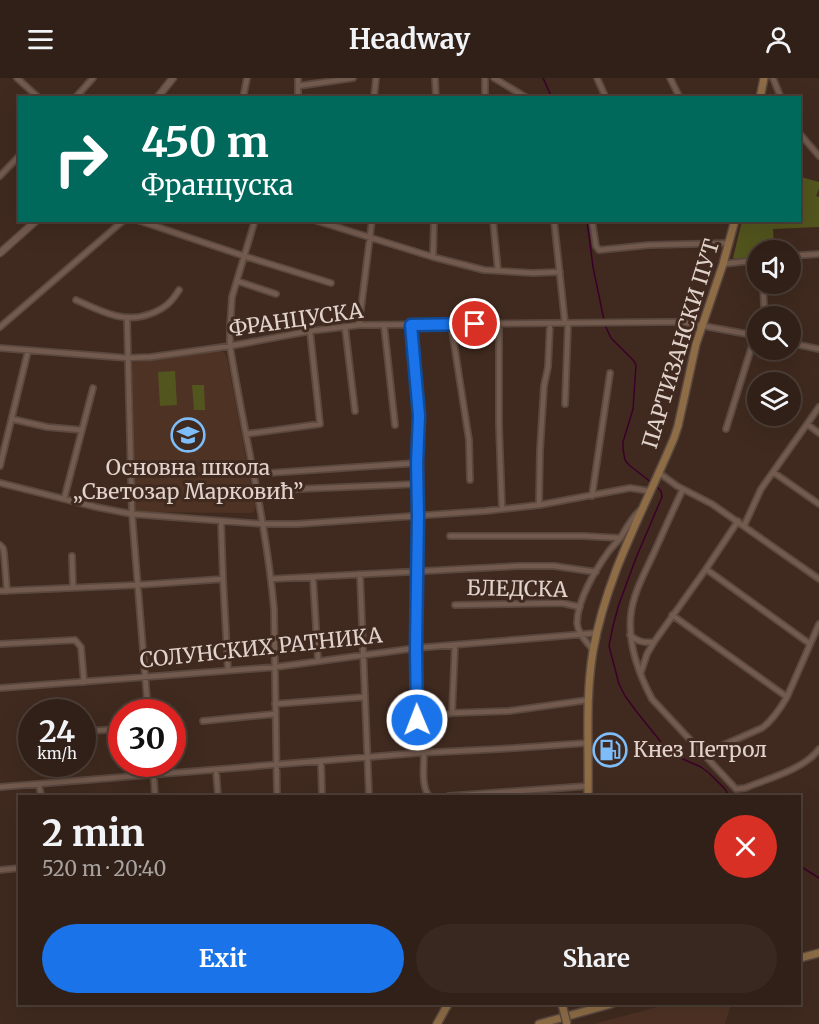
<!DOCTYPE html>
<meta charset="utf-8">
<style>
body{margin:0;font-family:Merriweather,serif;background:#382820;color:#f1f3f6;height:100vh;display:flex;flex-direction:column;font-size:22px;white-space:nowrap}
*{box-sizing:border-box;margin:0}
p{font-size:20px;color:#a8a3a1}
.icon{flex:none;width:33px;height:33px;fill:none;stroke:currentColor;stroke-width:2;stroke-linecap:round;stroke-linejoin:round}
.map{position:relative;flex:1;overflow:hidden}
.side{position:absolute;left:18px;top:717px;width:783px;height:210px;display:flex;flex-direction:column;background:#302017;border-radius:0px;box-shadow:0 6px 24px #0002,0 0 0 2px #4b3e36}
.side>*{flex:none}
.top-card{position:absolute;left:18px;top:18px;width:783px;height:126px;border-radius:0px;box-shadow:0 6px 24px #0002,0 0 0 2px #4b3e36;background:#00695c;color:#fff;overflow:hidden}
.buttons{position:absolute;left:747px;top:162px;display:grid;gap:12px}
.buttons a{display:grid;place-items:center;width:54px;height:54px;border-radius:50%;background:#302017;box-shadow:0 6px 24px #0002,0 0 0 2px #4b3e36;font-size:30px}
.speed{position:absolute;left:18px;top:621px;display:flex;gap:12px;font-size:30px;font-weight:700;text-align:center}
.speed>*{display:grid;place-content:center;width:78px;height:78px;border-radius:50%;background:#302017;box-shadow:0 6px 24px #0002,0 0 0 2px #4b3e36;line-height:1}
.speed small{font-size:15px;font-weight:400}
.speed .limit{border:9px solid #d22;background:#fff;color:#111}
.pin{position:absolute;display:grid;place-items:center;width:51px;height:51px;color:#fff;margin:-26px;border:3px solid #fff;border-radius:50%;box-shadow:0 2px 6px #0007}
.me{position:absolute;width:66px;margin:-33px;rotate:359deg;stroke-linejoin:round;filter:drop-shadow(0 0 4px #0008)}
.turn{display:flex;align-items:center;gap:21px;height:126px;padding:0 24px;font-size:27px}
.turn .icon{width:78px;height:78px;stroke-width:2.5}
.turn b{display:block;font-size:42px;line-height:51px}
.round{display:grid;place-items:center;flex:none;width:63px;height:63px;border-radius:32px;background:#382820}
.overview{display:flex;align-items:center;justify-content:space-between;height:102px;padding:0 24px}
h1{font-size:36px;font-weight:700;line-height:45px}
.primary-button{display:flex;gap:12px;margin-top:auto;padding:12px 24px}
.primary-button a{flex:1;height:69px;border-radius:36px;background:#1a73e8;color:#fff;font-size:24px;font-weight:700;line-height:69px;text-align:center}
.primary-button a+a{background:#382820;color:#f1f3f6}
header{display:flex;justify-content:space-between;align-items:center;height:78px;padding:0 24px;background:#302017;font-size:27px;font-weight:700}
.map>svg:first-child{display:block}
.built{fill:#4e3224}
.green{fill:#53551e}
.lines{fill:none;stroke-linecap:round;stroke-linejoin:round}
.stream{stroke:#3b002a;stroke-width:1.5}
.minor-casing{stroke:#5a483f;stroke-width:8}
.tertiary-casing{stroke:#5a483f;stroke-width:9}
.secondary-casing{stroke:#5a483f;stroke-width:10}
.minor{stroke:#735a4e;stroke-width:4.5}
.tertiary{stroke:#735a4e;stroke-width:6}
.secondary{stroke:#8d6c46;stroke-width:7}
.secondary-bridge-casing{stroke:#5a483f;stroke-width:10;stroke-linecap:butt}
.secondary-bridge{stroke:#8d6c46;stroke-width:7}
.route-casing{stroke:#114b97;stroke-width:15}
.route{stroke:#1a73e8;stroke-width:10}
.labels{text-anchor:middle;stroke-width:6;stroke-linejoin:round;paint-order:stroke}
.street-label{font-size:21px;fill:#e1d3cc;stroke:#402a1f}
.poi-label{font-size:21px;fill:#e1d3cc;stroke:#402a1f}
</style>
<header><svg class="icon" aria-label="menu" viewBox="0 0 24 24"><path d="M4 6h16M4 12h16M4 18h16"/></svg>Headway<svg class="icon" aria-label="person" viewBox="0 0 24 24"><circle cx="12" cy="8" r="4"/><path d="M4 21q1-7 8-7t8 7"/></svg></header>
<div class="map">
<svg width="819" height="946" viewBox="0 0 819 946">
<rect width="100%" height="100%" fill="#402a1f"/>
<path class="built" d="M219 273 224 274 227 280 255 429 254 434 250 435 136 434 131 285Z
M668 926H731L725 946H594Z"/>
<path class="green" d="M801 99 819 104V111L816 118 819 119V149L773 151 774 172H758L757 179 736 181 733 180 742 143 800 142Z
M175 293 177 327 160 328 158 294Z
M192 307H204L205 332H194Z"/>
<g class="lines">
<path class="stream" d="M543 0 552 20
M587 142 593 189 604 242
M605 247 611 260 634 283 636 287 633 331 623 364V371L625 382 629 387 652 405
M656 408 661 413 662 419 636 480 619 526 613 548 609 568 619 606 625 618 636 633 661 664 676 678 701 689 709 695 725 711 729 718
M800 788 819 800"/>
<g class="minor-casing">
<path id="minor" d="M17 0 39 20
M298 0V20
M435 0 436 20
M485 0V20
M494 0 527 20
M597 0 606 20
M670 0 680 20
M773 0 781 20
M298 8 353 0
M75 20 93 0
M243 20 247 0
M374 20 376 0
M800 56 819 78
M0 98 20 77
M137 142 244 178 331 205
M255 142 232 219 230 250V268C244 356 266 442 274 531L277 718
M314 142 433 179 484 192 533 195 560 194
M493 142 498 193
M554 142 565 245
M592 142 596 168 599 172 649 167 729 165
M790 178 819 176
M433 179 434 142
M723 186 758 182
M237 203 276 216
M763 206 764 227
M76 222C101 233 123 246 150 236 164 231 171 225 179 212
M127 241 132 436 148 634
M451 246 469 362 470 402
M499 246V347L502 431
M359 247 372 142
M384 247 395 347
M411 247 419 321V338L417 385 418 438 416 570 418 675
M0 249 124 142
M345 249 355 333
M790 265 819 271
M0 270 128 280 151 279 230 268 310 253 359 247 664 244H682L758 258
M565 326 568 245
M12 341 47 349 82 352
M807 346 819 355
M726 351 755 258
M246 356 320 346 310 253
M0 388 28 273
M658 394 677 408 712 426 819 501
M773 394 819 426
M254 396 417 385
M0 405 96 429 132 436 263 446H297L485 433 539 427 630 410 649 413
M683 411C672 434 662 457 652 479 646 492 639 505 635 518 623 553 635 589 652 621L736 711 745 710C767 701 805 691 819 671
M257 415 299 411 417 406
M592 418 610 295
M64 421 93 310
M539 427 540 372 544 308 548 289 550 245
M221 443 223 501 228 592
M744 448 761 411 819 329
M450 458H583L620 460
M0 467 3 470 4 475 7 513
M72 478 73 510
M706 491 810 566
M360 496 369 718
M313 500 318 582
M271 501 519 488H554L596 494
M0 513 137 507 223 501
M455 527 562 525 580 529
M672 537 787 619
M630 557C638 564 644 565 654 564
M0 566 75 562 81 569 84 604
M593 572C587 564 578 556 577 545 577 522 596 491 609 473 613 468 617 464 621 459 627 449 631 441 639 433
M641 594 647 576 654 564 706 491 738 443
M0 610 276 589 416 570 597 555
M275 626 365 619
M452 635 455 567
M417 642 452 635 509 633 588 622
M203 643 275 636
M88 653 122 651
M424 675C424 688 421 708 429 718
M703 676 762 650C773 642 780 631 787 619L819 546
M321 683 322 718
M153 686 155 718
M216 692 218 718
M39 706 41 718
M0 709 418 675 499 671 587 665
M449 718 588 708
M0 792 20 790"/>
</g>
<g class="tertiary-casing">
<path id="tertiary" d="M157 20 173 0
M0 175 37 142"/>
</g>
<g class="secondary-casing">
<path id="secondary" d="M760 20 764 0
M588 718C589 670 585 621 593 573 607 495 644 432 674 360L678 348 696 266 723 186 735 142
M800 880 819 875
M437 946 448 926
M539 946 611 926"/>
</g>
<use href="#minor" class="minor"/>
<use href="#tertiary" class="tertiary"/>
<use href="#secondary" class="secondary"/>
<g class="secondary-bridge-casing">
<path id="secondary-bridge" d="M562 926 567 946"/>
</g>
<use href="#secondary-bridge" class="secondary-bridge"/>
</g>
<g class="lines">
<g class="route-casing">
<path id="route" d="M417 642 416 570 418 438 417 385 419 338 411 247 475 246"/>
</g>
<use href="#route" class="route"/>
</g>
<defs>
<g id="school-ring" transform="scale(1.725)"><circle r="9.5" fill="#402a1f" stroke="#7ebdf9" stroke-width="1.5"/><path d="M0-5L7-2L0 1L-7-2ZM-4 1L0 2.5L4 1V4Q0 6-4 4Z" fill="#7ebdf9"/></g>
<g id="fuel-ring" transform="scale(1.725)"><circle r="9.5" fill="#402a1f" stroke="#7ebdf9" stroke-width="1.5"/><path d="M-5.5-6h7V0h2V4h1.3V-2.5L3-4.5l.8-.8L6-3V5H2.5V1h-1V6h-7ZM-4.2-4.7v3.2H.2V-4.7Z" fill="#7ebdf9"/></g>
</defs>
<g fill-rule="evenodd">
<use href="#school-ring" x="188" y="357"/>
<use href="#fuel-ring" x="610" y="672"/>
</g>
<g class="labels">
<g class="street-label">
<text transform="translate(296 242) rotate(-8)" y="7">ФРАНЦУСКА</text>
<text transform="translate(681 266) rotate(-73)" y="7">ПАРТИЗАНСКИ ПУТ</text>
<text transform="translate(517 511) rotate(1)" y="7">БЛЕДСКА</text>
<text transform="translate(261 570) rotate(-6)" y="7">СОЛУНСКИХ РАТНИКА</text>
</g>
<g class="poi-label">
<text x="188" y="397">Основна школа<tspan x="188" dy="24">„Светозар Марковић”</tspan></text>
<text x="633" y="679" text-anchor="start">Кнез Петрол</text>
</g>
</g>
</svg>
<div class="buttons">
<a><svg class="icon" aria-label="sound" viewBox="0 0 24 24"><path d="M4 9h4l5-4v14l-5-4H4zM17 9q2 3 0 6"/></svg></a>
<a><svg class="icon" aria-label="search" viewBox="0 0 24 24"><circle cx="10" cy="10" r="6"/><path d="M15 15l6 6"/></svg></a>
<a><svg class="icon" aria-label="layers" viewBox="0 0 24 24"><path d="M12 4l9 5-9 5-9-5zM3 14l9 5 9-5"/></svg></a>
</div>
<div class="speed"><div>24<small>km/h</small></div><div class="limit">30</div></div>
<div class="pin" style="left:475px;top:246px;background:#d93025"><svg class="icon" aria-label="arrive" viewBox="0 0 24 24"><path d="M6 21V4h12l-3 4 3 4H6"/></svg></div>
<svg class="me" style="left:417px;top:642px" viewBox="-20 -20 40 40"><circle r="17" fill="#1a73e8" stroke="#fff" stroke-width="3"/><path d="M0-11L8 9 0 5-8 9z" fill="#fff"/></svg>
<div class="top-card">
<div class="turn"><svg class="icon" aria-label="right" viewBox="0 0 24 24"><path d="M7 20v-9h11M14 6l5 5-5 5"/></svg><div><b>450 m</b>Француска</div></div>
</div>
<section class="side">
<div class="overview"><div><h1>2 min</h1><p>520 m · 20:40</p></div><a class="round" style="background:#d93025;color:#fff"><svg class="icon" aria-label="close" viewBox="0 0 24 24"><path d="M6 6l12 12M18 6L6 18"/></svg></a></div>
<div class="primary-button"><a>Exit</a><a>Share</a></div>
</section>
</div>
